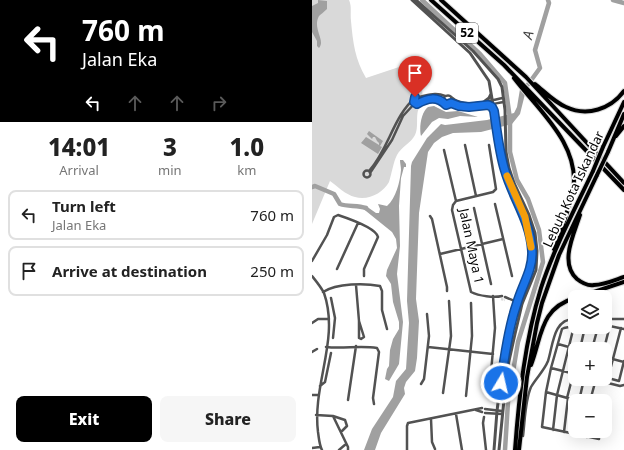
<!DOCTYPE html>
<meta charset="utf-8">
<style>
body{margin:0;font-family:"Noto Sans",sans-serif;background:#f6f6f6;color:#222;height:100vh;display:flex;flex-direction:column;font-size:15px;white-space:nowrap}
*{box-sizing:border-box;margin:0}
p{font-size:13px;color:#767676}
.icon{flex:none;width:22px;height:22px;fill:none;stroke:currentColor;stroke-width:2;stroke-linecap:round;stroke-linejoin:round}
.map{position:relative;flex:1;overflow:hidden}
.drawer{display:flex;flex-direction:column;background:#fff;width:312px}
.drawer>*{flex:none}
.top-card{background:#000;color:#fff;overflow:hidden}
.tools{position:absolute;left:256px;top:290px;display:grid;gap:8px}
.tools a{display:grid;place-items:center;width:44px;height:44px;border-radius:8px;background:#fff;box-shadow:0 4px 16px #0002;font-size:20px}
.pin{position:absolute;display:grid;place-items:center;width:34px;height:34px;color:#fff;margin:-41px -17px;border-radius:50% 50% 50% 0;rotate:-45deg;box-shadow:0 0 4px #0007}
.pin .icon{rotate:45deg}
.me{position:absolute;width:44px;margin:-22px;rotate:9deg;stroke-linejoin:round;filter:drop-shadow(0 0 3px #0008)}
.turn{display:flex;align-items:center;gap:14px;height:84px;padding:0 16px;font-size:18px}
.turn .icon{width:52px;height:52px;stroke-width:2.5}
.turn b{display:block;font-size:28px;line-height:34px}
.lanes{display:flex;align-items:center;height:38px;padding:0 16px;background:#0003;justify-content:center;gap:20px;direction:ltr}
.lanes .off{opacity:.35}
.eta{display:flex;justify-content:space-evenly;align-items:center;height:68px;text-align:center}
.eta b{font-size:24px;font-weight:800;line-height:28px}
.primary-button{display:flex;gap:8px;margin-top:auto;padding:8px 16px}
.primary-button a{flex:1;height:46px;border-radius:8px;background:#000;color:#fff;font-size:16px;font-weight:800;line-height:46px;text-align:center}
.primary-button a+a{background:#f6f6f6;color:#222}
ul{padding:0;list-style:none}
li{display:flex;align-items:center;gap:12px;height:50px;margin:0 8px 6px;padding:0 8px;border:2px solid #e0e0e0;border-radius:8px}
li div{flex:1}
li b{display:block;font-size:15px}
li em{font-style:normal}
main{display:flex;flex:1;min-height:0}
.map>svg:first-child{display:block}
.green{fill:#d9d9d9}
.water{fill:#a0a0a0}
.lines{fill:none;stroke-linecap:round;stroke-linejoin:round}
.river{stroke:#a0a0a0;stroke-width:4.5}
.minor-tunnel{stroke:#d9d9d9;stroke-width:2.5;stroke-dasharray:2.5 1;stroke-linecap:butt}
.trunk-casing{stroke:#dbdbdb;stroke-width:6}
.minor{stroke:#525252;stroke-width:2.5}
.tertiary{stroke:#525252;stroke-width:3}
.trunk{stroke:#000;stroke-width:4}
.trunk-bridge-casing{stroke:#dbdbdb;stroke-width:6;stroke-linecap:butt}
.trunk-bridge{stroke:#000;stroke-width:4}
.route-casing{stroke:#114b97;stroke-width:10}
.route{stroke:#1a73e8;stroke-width:7}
.slow{stroke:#f59e0b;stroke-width:7}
.labels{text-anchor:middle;stroke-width:3.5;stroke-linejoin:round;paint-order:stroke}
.shield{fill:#fff;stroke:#4c4c4c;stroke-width:1}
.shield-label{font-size:12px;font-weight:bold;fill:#000}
.street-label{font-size:13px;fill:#000;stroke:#fff}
.water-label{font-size:14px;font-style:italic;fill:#414141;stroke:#fff}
</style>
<main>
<section class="drawer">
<div class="top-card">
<div class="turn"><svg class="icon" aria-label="left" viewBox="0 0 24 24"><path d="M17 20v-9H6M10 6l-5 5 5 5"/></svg><div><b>760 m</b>Jalan Eka</div></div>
<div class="lanes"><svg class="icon" aria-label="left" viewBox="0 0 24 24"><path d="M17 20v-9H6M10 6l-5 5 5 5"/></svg><svg class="icon off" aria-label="ahead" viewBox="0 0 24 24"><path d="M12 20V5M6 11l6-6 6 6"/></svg><svg class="icon off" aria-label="ahead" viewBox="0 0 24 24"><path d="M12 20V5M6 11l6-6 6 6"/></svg><svg class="icon off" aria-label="right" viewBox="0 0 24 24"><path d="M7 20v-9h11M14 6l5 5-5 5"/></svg></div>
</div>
<div class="eta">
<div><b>14:01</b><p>Arrival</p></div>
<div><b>3</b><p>min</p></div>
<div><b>1.0</b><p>km</p></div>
</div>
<ul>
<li><svg class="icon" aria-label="left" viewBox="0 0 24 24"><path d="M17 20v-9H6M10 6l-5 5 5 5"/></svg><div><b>Turn left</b><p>Jalan Eka</p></div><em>760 m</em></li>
<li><svg class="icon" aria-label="arrive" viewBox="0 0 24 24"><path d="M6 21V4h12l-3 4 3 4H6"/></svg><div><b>Arrive at destination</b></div><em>250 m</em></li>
</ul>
<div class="primary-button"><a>Exit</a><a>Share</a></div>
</section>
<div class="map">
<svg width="312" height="450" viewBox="0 0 312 450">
<rect width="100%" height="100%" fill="#fff"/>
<path class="green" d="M0 0H37C40 7 38 13 39 21 41 43 43 59 54 78L87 67 110 87 111 104C101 110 108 125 103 135 99 143 89 147 85 155 81 163 80 173 77 182 71 193 56 201 43 197 34 195 25 186 18 181L0 224Z"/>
<path class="water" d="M6 0 15 1V9C12 12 9 14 7 16 0 29 14 40 7 48L5 46V41L0 32V6L6 3Z
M208 89 213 94 208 114 200 124 169 132 141 133 130 137 122 143 116 152 107 213 104 299 107 321 105 358 103 371 94 382 92 388 93 394 69 433 63 450H52L60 429 81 397 84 381 94 369 97 323 95 301 99 166 100 162 115 138 129 124 133 125 175 120 202 113 205 107Z
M122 106 134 112 146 111 166 117 148 116 136 119 127 118 120 122 109 136C107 128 109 112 116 107Z
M57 131 71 141 68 146 70 147 66 154 49 143 54 137 67 145V143L65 141 63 137H61L60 139 55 134Z
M88 160H91L94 164V167H92L89 178 87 206 88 246 85 274 91 322 87 364 77 381 73 379 75 369 77 366 78 350 81 339 87 329V322L81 302 79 284 74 276 75 270 85 248 84 239 80 232 49 207 54 206 64 213H67L68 209 66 204 75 206C84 198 88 182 89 170 89 167 88 163 88 160Z"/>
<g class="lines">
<path class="river" d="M110 0 168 54 193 83 198 119V152L205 180 216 199 227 230 231 262 206 342 196 402 193 450
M301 0 312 3
M212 90 228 68 223 50 237 3 236 0
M0 187 3 186 22 194 28 204C36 207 45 205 54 208"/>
<path class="minor-tunnel" d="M189 299 193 300"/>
<g class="trunk-casing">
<path id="trunk" d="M119 0 192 65 312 190
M129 0 214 77 312 183
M202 78C227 111 269 145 261 191 257 211 248 230 242 249
M223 84C233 92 242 102 254 107 275 117 299 109 312 91
M304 136 312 126
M291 147 312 102
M296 152 312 114
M268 215C262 234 247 263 265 279 270 283 276 286 282 285 292 285 303 280 312 277
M267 297 312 282
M219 365C230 336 228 308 263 298
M203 450C207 396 213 340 229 288 242 248 263 209 281 171
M207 450 215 377 225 323 230 303 247 255 285 175"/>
</g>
<path class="minor" d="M131.5 100a4.5 4.5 0 1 1 9 0a4.5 4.5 0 1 1-9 0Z
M107 97C117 95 124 92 133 96
M139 97C152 109 176 101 191 98
M108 102 120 99 131 101
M139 103C156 110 174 105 192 102
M153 145 164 196
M132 150 144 201
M51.5 174a3.5 3.5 0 1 1 7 0a3.5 3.5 0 1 1-7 0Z
M57 171C77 149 81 116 104 97L108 98V102L106 104H104L102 102V99
M58 173 80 140 91 116 103 103
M144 201 141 205 140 210 159 292C167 296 182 298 190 296
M144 201 181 192 184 189 177 145
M183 204 200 276
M162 208 179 284
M118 216 120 219 135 287V291
M128 254 191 239
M0 261 15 235 22 217 26 215C35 218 64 228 66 237L52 269V276
M25 269 46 223
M0 276C4 281 9 287 12 293 28 339 0 385 6 432 7 438 7 444 10 450
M44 285 47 321 52 337 49 339 47 338V321
M11 292C25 283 53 283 68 286L70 291V310L75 329
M193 297 210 304
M19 298 23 318 21 338
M293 319H312
M0 323 6 319H17
M293 325 312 329
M309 328 296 378 307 381 312 361
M246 344 264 349
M14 347C32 349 48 345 65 348L67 352 61 398 62 404
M116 347 181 354
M268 349 273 327
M280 349 286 327
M292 349 298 325
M0 352 5 349
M293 357 312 362
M239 368 263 374
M280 379H281
M284 380 308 386 312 385
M109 384 112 379 117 336 115 314
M8 386 13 382 19 353
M234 392 239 368 250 329 252 328 262 326
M131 393 139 336 137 301
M177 394 183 328 181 296
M0 395H6
M154 396 160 336 159 303
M255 398 263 367
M36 400 44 346
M266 401 234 392 230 427 287 439V431
M267 401 272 379
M278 401 284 379
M173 409 190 411
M164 410 170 412
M173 413 190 414
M144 414 150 450
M4 415 21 416 33 420 35 426 29 432
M21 416 36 447V450
M172 417 171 423 174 450
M119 419 120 442 123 449
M241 430 245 395 262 326
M252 432 256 398
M211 436C213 420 213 401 219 387 224 378 232 371 236 361 241 346 241 318 263 319
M275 437 276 431
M0 448 8 447
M27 450 34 444
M95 450V426L96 423 170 408"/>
<path class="tertiary" d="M100 0 158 53 177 81 192 170 198 185 213 217 218 234 220 251 219 269 205 303 190 370 185 411 182 450
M104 0 161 51 186 79 190 87 193 110 194 152 197 168 202 183 217 215 223 233 225 251 224 270 210 304 203 334 195 370 187 450
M173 101 177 98 179 94
M173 105 178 106 181 109"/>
<use href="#trunk" class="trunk"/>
<g class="trunk-bridge-casing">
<path id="trunk-bridge" d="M281 171 291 147
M285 175 296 152"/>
</g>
<use href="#trunk-bridge" class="trunk-bridge"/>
</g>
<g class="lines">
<g class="route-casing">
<path id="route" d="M103 97 102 102 105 104C116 98 125 96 134 105L139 103 147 106 157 107 176 105 180 107 182 111C185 131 187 152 193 171 201 199 218 220 220 251 221 270 210 285 205 303 197 326 192 359 189 383"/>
</g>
<use href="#route" class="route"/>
<path class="slow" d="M195 176 213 217 219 247"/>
</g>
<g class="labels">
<rect class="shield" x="144" y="23" width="22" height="20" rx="3"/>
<g class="shield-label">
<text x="155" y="37">52</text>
</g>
<g class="street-label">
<text transform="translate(261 189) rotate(-65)" y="5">Lebuh Kota Iskandar</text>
<text transform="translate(160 246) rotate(78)" y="5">Jalan Maya 1</text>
</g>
<g class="water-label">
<text transform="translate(216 35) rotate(-75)" y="5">A</text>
</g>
</g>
</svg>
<div class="tools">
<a><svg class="icon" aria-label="layers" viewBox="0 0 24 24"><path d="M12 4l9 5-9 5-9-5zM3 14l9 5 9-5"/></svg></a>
<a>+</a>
<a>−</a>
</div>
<div class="pin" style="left:103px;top:97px;background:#d93025"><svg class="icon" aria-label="arrive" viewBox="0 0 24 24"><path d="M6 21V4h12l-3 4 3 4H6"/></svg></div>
<svg class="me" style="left:189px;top:383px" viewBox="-20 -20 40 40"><circle r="17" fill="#1a73e8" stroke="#fff" stroke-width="3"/><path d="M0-11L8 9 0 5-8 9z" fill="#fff"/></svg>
</div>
</main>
